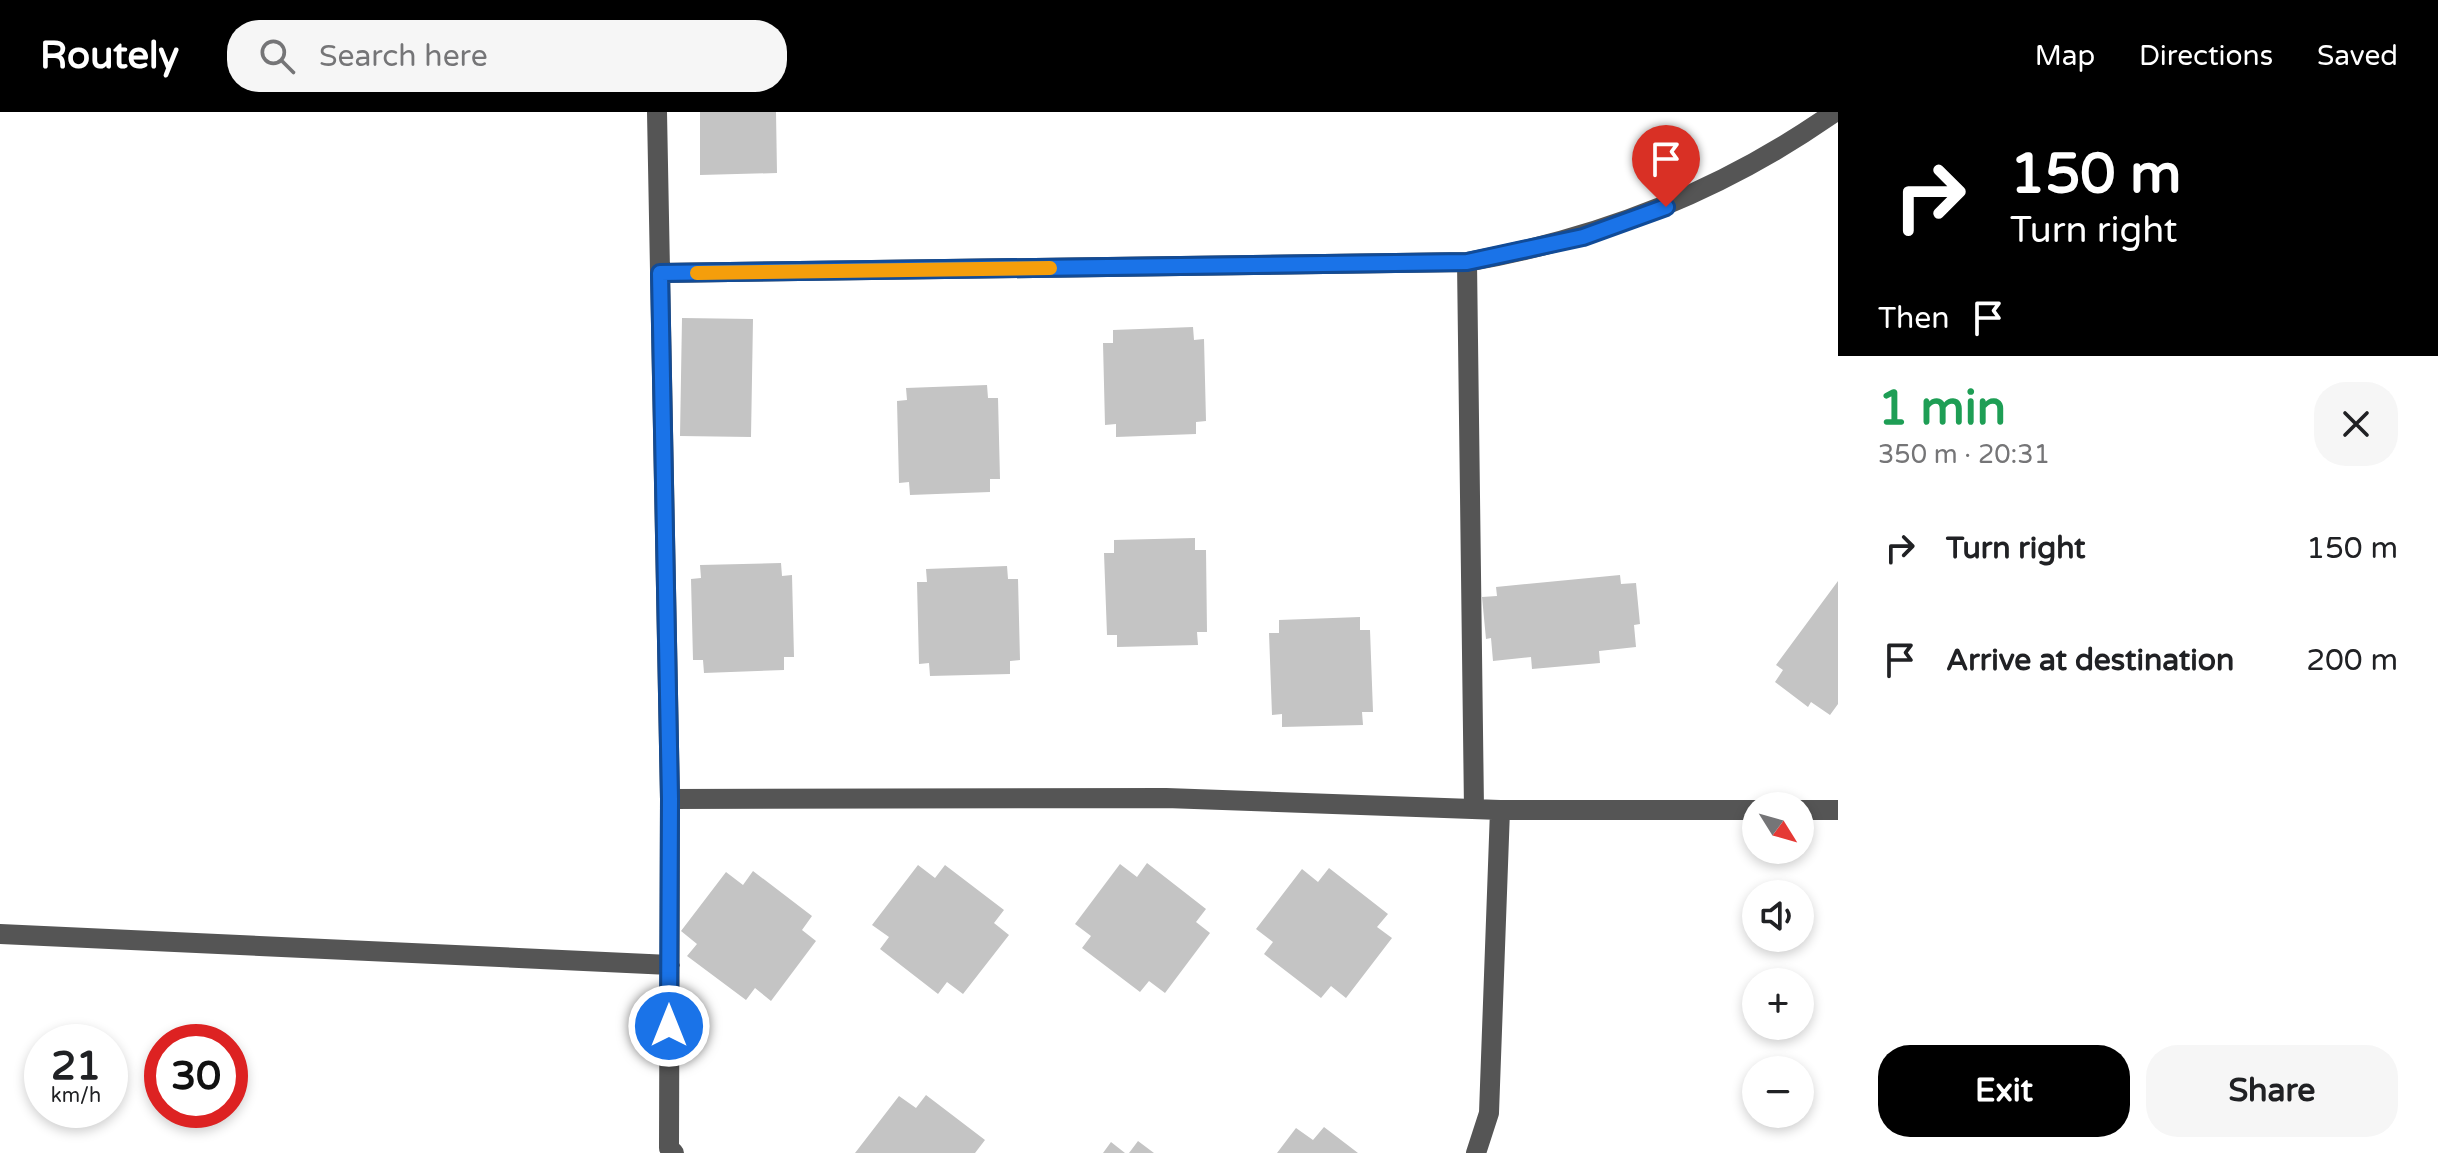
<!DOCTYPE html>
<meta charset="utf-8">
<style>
body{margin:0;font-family:"Varela Round",sans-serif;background:#f6f6f6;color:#202124;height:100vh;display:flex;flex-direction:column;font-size:30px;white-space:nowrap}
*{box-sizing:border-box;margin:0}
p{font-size:26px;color:#757577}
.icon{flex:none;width:44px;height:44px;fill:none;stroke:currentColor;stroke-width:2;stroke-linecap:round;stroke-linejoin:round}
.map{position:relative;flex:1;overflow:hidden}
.side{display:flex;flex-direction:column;background:#fff;width:600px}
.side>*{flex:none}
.guide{background:#000;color:#fff;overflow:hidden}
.needle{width:52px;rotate:127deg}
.fabs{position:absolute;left:1742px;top:680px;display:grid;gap:16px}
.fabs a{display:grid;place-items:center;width:72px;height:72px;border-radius:50%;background:#fff;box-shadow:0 4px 12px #0003;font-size:40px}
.speed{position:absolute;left:24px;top:912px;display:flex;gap:16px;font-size:40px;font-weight:700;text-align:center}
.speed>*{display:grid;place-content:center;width:104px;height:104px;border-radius:50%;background:#fff;box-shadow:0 4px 12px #0003;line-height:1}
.speed small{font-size:20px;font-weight:400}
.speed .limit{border:12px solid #d22;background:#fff;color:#111}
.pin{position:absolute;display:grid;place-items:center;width:68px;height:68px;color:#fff;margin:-82px -34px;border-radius:50% 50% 50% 0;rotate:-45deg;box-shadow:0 0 8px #0007}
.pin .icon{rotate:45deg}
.me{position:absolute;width:88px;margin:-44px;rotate:0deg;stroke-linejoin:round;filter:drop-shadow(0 0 6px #0008)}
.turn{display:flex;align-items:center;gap:28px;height:168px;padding:0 40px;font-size:36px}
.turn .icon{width:104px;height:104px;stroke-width:2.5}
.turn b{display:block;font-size:56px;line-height:68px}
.then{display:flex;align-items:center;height:76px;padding:0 40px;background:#0003;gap:16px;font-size:30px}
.round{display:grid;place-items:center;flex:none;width:84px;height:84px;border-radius:32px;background:#f6f6f6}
.headline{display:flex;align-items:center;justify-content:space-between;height:136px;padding:0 40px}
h1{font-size:48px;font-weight:800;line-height:60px;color:#1e9e55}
.button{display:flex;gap:16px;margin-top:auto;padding:16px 40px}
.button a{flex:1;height:92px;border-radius:32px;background:#000;color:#fff;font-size:32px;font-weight:800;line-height:92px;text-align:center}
.button a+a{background:#f6f6f6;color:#202124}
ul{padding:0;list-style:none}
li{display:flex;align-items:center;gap:24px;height:112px;padding:0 40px}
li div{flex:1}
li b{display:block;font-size:30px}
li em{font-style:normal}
header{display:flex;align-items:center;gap:48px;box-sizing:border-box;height:112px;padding:0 40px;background:#000;color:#fff}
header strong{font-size:38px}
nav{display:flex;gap:44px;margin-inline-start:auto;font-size:28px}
.search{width:560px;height:72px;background:#f6f6f6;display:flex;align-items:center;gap:20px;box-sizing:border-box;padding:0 28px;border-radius:32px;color:#757577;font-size:30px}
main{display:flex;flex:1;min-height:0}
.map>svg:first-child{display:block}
.building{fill:#c4c4c4}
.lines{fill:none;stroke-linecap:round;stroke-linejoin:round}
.minor{stroke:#555;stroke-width:20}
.route-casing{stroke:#114b97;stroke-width:20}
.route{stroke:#1a73e8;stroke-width:14}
.slow{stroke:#f59e0b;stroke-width:14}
</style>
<header>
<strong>Routely</strong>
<div class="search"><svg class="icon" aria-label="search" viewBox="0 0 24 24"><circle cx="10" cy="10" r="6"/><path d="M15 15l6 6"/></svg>Search here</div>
<nav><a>Map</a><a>Directions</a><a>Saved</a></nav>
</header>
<main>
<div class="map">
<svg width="1838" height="1041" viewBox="0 0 1838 1041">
<rect width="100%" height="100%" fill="#fff"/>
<path class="building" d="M700 0H776L777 61 700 63Z
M682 206 753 207 751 325 680 324Z
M1193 215 1194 228 1204 227 1206 309 1196 310V322L1116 325V312L1105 313 1103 231H1113V218Z
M987 273 988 286H998L1000 367H990V380L910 383 909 370 899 371 897 289 907 288 906 276Z
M1195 426V438H1206L1207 520H1197L1198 533 1117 535V523H1107L1104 441H1114V428Z
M781 451 782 464 792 463 794 545H784V558L704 561 703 548H693L691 467 701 466 700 453Z
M1007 454 1008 467H1018L1020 548 1010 549V562L930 564 929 551 919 552 917 470H927L926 457Z
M1620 463 1621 472 1636 471 1640 512 1634 513 1636 535 1599 539 1600 551 1532 557 1531 545 1493 549 1491 526 1486 527 1482 485 1497 484 1496 475Z
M1838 469V592L1830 603 1811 590 1808 595 1775 570 1783 558 1776 553Z
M1360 505V518H1370L1373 600H1362L1363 613 1282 615V602L1272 603 1269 521H1279V508Z
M1147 751 1206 797 1196 810 1210 821 1165 881 1149 869 1140 880 1082 836 1091 824 1075 812 1120 752 1137 765Z
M918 753 935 766 945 753 1004 798 994 811 1009 823 963 882 947 870 938 882 880 837 889 825 872 813Z
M1329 756 1388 802 1377 815 1392 826 1346 886 1331 874 1321 886 1264 842 1273 830 1256 817 1302 757 1318 770Z
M753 759 812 804 802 818 816 829 771 889 755 876 746 888 687 844 697 832 681 819 726 760 743 773Z
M926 983 985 1028 975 1041H855L899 984 916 996Z
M1324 1015 1358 1041H1277L1296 1016 1313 1028Z
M1138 1029 1154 1041H1129Z
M1111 1030 1125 1041H1103Z"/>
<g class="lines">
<path class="minor" d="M657 0 670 687 669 1036 674 1041
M1467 150 1474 697
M660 161 1467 150C1602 126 1722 79 1835 0
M670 687 1166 686 1500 698H1756
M1800 698H1838
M0 822 670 853
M1476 1041 1489 1001 1500 698"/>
</g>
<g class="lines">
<g class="route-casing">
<path id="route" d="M669 914 670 687 660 161 1467 150 1583 125 1666 95"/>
</g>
<use href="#route" class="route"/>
<path class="slow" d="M697 161 1050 156"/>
</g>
</svg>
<div class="fabs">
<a><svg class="needle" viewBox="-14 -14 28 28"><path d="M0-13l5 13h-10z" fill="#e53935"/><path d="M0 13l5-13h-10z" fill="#757577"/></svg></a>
<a><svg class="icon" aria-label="sound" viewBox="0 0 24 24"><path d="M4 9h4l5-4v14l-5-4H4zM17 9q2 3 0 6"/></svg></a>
<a>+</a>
<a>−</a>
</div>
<div class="speed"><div>21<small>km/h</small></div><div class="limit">30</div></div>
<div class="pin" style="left:1666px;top:95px;background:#d93025"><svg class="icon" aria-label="arrive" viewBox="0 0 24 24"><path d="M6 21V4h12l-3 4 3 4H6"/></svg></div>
<svg class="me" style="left:669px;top:914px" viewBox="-20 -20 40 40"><circle r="17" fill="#1a73e8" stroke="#fff" stroke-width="3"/><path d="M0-11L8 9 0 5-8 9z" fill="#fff"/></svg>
</div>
<section class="side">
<div class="guide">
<div class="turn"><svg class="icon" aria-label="right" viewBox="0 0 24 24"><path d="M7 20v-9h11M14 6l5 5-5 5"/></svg><div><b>150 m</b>Turn right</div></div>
<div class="then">Then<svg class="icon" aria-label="arrive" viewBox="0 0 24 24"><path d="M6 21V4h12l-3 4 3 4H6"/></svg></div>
</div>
<div class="headline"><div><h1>1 min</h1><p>350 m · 20:31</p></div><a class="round"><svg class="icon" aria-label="close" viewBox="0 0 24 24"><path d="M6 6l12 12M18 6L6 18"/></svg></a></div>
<ul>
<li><svg class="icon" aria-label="right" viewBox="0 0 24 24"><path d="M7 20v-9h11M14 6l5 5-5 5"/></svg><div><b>Turn right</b></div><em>150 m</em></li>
<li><svg class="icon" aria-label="arrive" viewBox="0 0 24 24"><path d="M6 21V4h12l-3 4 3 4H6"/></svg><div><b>Arrive at destination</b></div><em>200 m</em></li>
</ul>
<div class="button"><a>Exit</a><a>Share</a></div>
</section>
</main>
